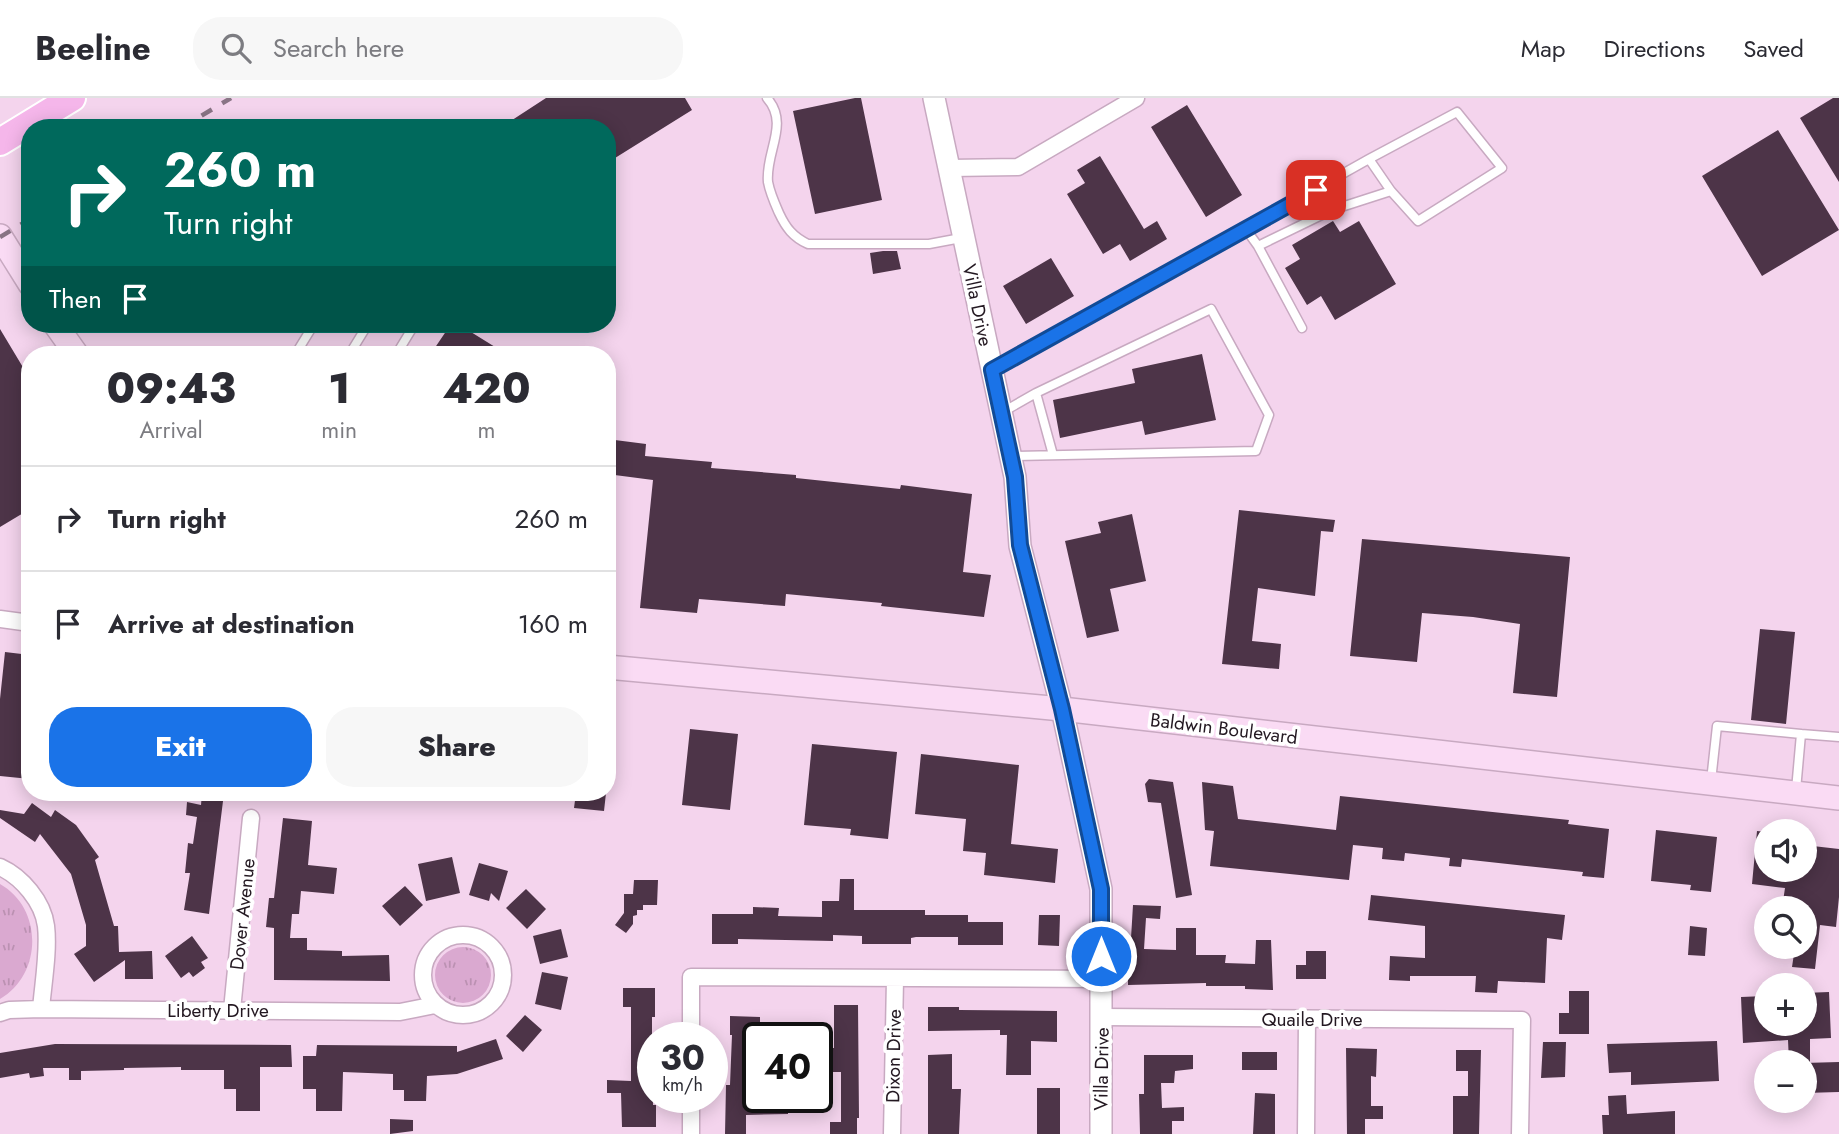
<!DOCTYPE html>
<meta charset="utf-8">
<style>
body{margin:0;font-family:Jost,sans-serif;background:#f7f7f7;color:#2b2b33;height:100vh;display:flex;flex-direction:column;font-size:26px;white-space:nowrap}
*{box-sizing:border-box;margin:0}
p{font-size:23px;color:#7c7c81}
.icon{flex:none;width:38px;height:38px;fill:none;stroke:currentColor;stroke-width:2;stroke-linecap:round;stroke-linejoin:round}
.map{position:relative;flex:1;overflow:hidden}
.side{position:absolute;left:21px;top:248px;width:595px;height:455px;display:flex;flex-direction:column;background:#fff;border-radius:28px;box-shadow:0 4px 18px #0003}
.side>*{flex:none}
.hud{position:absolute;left:21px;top:21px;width:595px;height:214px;border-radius:28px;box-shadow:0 4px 18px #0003;background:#00695c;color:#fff;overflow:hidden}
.buttons{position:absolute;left:1754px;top:721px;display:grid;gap:14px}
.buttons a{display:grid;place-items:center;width:63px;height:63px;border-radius:50%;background:#fff;box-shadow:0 4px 18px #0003;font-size:35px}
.speed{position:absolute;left:637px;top:924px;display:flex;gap:14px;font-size:35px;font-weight:700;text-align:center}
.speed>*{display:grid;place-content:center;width:91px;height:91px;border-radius:50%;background:#fff;box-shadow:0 4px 18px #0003;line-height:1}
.speed small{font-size:18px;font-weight:400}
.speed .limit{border:4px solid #111;border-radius:10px;background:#fff;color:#111}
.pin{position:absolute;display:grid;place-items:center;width:60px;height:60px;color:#fff;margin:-30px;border-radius:14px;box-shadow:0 4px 10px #0006}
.me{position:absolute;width:77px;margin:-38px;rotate:0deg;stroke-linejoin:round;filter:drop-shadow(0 0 5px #0008)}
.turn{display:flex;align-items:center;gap:24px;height:147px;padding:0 28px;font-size:32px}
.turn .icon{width:91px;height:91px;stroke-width:2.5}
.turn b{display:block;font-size:49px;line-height:60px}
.then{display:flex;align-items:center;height:66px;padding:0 28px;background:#0003;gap:14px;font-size:26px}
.eta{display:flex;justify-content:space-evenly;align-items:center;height:119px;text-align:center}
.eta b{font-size:42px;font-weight:800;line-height:49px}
.primary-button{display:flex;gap:14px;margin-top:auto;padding:14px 28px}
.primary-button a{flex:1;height:80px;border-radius:28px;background:#1a73e8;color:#fff;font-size:28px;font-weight:800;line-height:80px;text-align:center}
.primary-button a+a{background:#f7f7f7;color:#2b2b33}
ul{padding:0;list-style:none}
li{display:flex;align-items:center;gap:21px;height:105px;padding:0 28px;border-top:2px solid #e1e1e2}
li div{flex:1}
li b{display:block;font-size:26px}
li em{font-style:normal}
header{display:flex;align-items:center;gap:42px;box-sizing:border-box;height:98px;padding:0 35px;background:#fff;border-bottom:2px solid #e1e1e2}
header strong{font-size:33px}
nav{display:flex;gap:38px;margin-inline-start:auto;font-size:24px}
.search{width:490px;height:63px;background:#f7f7f7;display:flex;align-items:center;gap:18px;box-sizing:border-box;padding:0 24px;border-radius:28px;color:#7c7c81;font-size:26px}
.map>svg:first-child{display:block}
.grass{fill:url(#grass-tufts)}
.building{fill:#4d3448}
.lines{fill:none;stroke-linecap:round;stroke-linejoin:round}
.service-casing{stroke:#c8a9c1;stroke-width:11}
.minor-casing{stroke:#c8a9c1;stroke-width:19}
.tertiary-casing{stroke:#c8a9c1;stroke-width:24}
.secondary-casing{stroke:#c8a9c1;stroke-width:26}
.primary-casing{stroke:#fff;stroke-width:30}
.service{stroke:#fff;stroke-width:8}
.minor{stroke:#fff;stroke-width:16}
.tertiary{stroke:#fff;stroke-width:21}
.secondary{stroke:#fadbf4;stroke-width:23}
.primary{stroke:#f5b6ea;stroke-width:26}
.rail{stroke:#897485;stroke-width:4.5;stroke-dasharray:12 12;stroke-linecap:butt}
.route-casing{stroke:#114b97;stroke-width:18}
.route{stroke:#1a73e8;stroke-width:12}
.labels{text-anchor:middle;stroke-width:7;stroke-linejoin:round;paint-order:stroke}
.street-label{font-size:19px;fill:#231821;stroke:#fff}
</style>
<header>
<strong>Beeline</strong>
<div class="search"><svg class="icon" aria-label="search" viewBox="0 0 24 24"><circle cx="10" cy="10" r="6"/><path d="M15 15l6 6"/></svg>Search here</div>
<nav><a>Map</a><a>Directions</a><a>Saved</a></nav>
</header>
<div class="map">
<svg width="1839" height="1036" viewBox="0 0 1839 1036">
<defs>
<pattern id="grass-tufts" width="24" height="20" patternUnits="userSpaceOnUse" patternTransform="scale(1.75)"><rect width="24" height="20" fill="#daa9d0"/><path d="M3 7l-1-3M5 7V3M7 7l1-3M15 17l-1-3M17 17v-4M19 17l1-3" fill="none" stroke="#bb91b2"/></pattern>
</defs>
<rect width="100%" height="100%" fill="#f4d4ed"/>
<path class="grass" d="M0 786C44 811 42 877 0 901Z
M435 877a28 28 0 1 1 56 0a28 28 0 1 1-56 0Z"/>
<path class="building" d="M546 0H685L692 12 607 65V30H500Z
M855 0H861L882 102 815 116 793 13Z
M1833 0H1839V84L1800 20Z
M1187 7 1242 97 1206 119 1151 29Z
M1778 32 1839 132 1762 178 1702 78Z
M1100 58 1144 131 1157 123 1167 141 1130 163 1120 146 1103 156 1067 96 1085 85 1077 72Z
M1333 123 1340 134 1359 123 1396 186 1335 222 1321 198 1307 207 1285 170 1300 161 1292 147Z
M883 153H897L901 171 873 176 870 155Z
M1051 160 1074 198 1026 226 1003 188Z
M451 226H458L508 257H430Z
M0 231 30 281V411L0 429Z
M1202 256 1216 322 1145 337 1142 323 1060 340 1053 302 1135 285 1132 271Z
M607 341 646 346 645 358 712 364 711 370 796 377V380L900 391 901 387 972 396 963 474 991 477 984 519 881 508 882 505 786 496 785 508 699 501 697 515 640 510 653 382 607 376Z
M1239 412 1335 422 1333 434 1321 433 1315 498 1258 490 1252 543 1281 546 1279 571 1222 566Z
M1132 416 1146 483 1110 491 1119 533 1087 540 1065 443 1101 435 1098 424Z
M1362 441 1570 459 1557 599 1513 595 1520 526 1473 519 1422 515 1417 564 1350 558Z
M1760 531 1795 534 1786 626 1751 622Z
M5 554 30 557V681L0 678V601Z
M690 631 738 636 730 712 682 707Z
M812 646 897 654 888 741 850 737 851 731 804 727Z
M921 656 1019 667 1011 746 1058 751 1055 785 984 777 986 755 963 753 966 721 915 716Z
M1149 681 1173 684 1192 797 1176 800 1161 705 1148 704 1145 686Z
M1202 684 1233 688 1238 721 1336 732 1340 698 1569 722 1568 726 1609 731 1604 780 1582 778 1583 774 1462 761 1461 769 1449 768 1450 760 1405 755 1404 763 1382 761 1383 750 1353 747 1349 782 1210 768 1214 733 1205 732Z
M202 695H224L209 816 184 812 190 775H185L188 745 193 746 197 719 186 717 187 704 201 707Z
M576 695H606L604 713 574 710Z
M32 705 51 719 55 712 76 727 99 759 95 762 114 828H118L119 854 152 853 153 881H125V862L94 884 74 856 86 848V827L71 776 40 736 35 744 0 720V712L24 716Z
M283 720 312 723 308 767 337 770 334 796 301 793 299 816H292L290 840H307V852L342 853V858L389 857 390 883 274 882V830L266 829 269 800H274Z
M1656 732 1717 739 1711 794 1690 792 1691 787 1651 783Z
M1757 733 1766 734V772H1804V747L1839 751V799L1836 829 1820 827 1815 871 1792 869 1795 849H1804V810H1782L1785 790 1752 786Z
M452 759 460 795 426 803 418 766Z
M479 765 508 773 499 803 491 795 489 803 469 797Z
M840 781H854V812H925V817H968V824H1003V847H958V839H916L911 840V846H862V838L833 837V843L738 841V846H712V816H753V809L779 810 778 818 822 819V803H839Z
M634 782H658L657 807H643V812H637V817L633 818V826L626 835 615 827 624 815V796H633Z
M405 788 423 807 400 828 382 808Z
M526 791 546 811 527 831 506 810Z
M1371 797 1565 817 1562 842 1547 840 1545 885 1498 883 1497 895 1475 894 1476 878H1410V883L1389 882 1390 858 1425 860V828L1368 822Z
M1133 807 1161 808 1160 821 1146 820 1144 851 1176 852V830H1196V857H1226L1225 865 1255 866 1256 842H1271L1273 892 1245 891V888H1206V885L1128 887V857H1130Z
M1039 817H1060L1059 848 1038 847Z
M1690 828 1707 830 1705 858 1688 857Z
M561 831 568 859 540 866 533 838Z
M192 838 208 860 201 864 205 870 193 879 189 874 181 880 165 858Z
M1306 853H1326V881H1296V867H1306Z
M542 874 568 879 561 912 535 906Z
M623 890H655V919H652V971L653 1007H656V1029H622L621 995H607V982L631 983V909H623Z
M1569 893H1589V936H1559V915H1569Z
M1829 894 1831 940 1810 941V964H1789L1788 942 1743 945 1741 899 1766 898V926H1804V895Z
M834 907H858L859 1020H857V1036H830V1024H841V974H829V950H834Z
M928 909H959V912L1057 913V944L1031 943V977H1006L1007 937H1000V932L928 933Z
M525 917 542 932 523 954 506 938Z
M730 918 760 919V937H755L754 988H758L757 1002 788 1001V1016L746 1017V1036H725L726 987H730L732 937H730Z
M496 941 503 961 457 976 427 978 426 1003H404V992H393V976L343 974 342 1013H316V991H303V958H316L317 947 457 948V954Z
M1717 943 1719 983 1631 987V974L1609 975 1607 946Z
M1543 944H1566L1565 979 1541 980Z
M55 946 291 947 292 969H260V1013H236V991H224V972H181V969L124 970V972L81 973V982H69V970H43L44 978 30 980 29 975 0 980V955Z
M1346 950 1377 951 1376 979 1371 978V1008H1383V1021H1365V1036H1347Z
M1456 952H1481L1479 1036H1453V998H1468V973H1456Z
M1242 954H1277V972H1242Z
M952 956V991H961L959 1036H928V957Z
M1144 957H1193V971L1175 973 1174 985H1161L1162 1010 1184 1009V1023H1172V1036H1140L1139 996H1144Z
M1839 964V994L1804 995V965Z
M1037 990H1060V1036H1037Z
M1255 995 1275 996V1036H1253Z
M1626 997 1627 1016 1675 1013V1036H1603L1602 1017H1609L1608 998Z
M390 1021 413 1022V1033L390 1036Z"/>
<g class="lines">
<g class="service-casing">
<path id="service" d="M767 0C790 26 765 54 768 84 770 95 775 106 779 115 786 130 793 139 808 146H929L961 140
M1316 91 1332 112
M1245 130 1258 148
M1302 230 1258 148 1332 112 1391 93
M295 257 314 226
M349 257 368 226
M396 257 413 229 409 226
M995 271 1369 61 1457 14 1502 70 1418 123 1391 93 1369 61
M1036 295 1053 357
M1001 315 1036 295 1211 211 1269 317 1256 353 1013 358
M1711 683 1717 628 1801 636
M1796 692 1801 636 1839 639"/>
</g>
<g class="minor-casing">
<path id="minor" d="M950 70 1018 69 1136 0
M0 521 30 525
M0 769C22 779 43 804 46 828 49 853 43 886 41 911
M423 877a40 40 0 1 1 80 0a40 40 0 1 1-80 0Z
M232 912 251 720
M0 915 9 912 41 911 400 914 435 907
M1102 919 1522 922 1520 1036
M691 940V879L1102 881
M691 1036V999
M892 1036 895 881
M1306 1036 1307 921"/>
</g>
<g class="tertiary-casing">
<path id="tertiary" d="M934 0 1015 379 1020 448 1062 611 1101 791V1036"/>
</g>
<g class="secondary-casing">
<path id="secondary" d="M0 138 30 186
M55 226 77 257
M607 569 1062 611 1839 700"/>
</g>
<g class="primary-casing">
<path id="primary" d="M0 44 72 0"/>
</g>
<use href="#service" class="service"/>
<use href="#minor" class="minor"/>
<use href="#tertiary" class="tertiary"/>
<use href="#secondary" class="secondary"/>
<use href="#primary" class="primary"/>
<path class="rail" d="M181 30 231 0
M0 139 30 121"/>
</g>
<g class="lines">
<g class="route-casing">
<path id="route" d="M1101 858V791L1062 611 1020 447 1015 379 992 272 1316 92"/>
</g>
<use href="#route" class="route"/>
</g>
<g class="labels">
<g class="street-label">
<text transform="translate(978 207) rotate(78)" y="7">Villa Drive</text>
<text transform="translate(1224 630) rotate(7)" y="7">Baldwin Boulevard</text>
<text transform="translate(242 816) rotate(-84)" y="7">Dover Avenue</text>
<text x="218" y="919">Liberty Drive</text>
<text x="1312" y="928">Quaile Drive</text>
<text transform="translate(893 958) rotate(-89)" y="7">Dixon Drive</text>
<text transform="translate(1101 971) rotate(-89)" y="7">Villa Drive</text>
</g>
</g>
</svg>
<div class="buttons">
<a><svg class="icon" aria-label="sound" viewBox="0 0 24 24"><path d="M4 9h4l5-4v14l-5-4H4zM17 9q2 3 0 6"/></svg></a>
<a><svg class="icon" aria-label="search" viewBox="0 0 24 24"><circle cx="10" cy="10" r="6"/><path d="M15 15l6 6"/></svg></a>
<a>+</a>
<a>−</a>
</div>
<div class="speed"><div>30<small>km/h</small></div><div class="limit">40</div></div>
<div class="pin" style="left:1316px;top:92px;background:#d93025"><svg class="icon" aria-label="arrive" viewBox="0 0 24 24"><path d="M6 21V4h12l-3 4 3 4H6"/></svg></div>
<svg class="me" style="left:1101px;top:858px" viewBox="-20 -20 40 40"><circle r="17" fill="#1a73e8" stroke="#fff" stroke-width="3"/><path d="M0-11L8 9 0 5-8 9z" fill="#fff"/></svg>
<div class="hud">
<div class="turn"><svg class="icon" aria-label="right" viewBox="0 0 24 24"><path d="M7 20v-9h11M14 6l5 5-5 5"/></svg><div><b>260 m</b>Turn right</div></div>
<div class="then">Then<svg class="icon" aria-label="arrive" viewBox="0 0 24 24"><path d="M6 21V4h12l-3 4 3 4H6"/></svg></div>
</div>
<section class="side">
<div class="eta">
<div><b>09:43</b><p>Arrival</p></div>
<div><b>1</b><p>min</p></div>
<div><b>420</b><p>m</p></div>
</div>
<ul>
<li><svg class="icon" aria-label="right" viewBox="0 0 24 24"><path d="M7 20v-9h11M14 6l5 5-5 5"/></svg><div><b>Turn right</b></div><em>260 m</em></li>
<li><svg class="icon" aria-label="arrive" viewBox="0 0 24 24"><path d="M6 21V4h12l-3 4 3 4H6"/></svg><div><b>Arrive at destination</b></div><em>160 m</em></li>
</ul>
<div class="primary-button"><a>Exit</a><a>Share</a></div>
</section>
</div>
